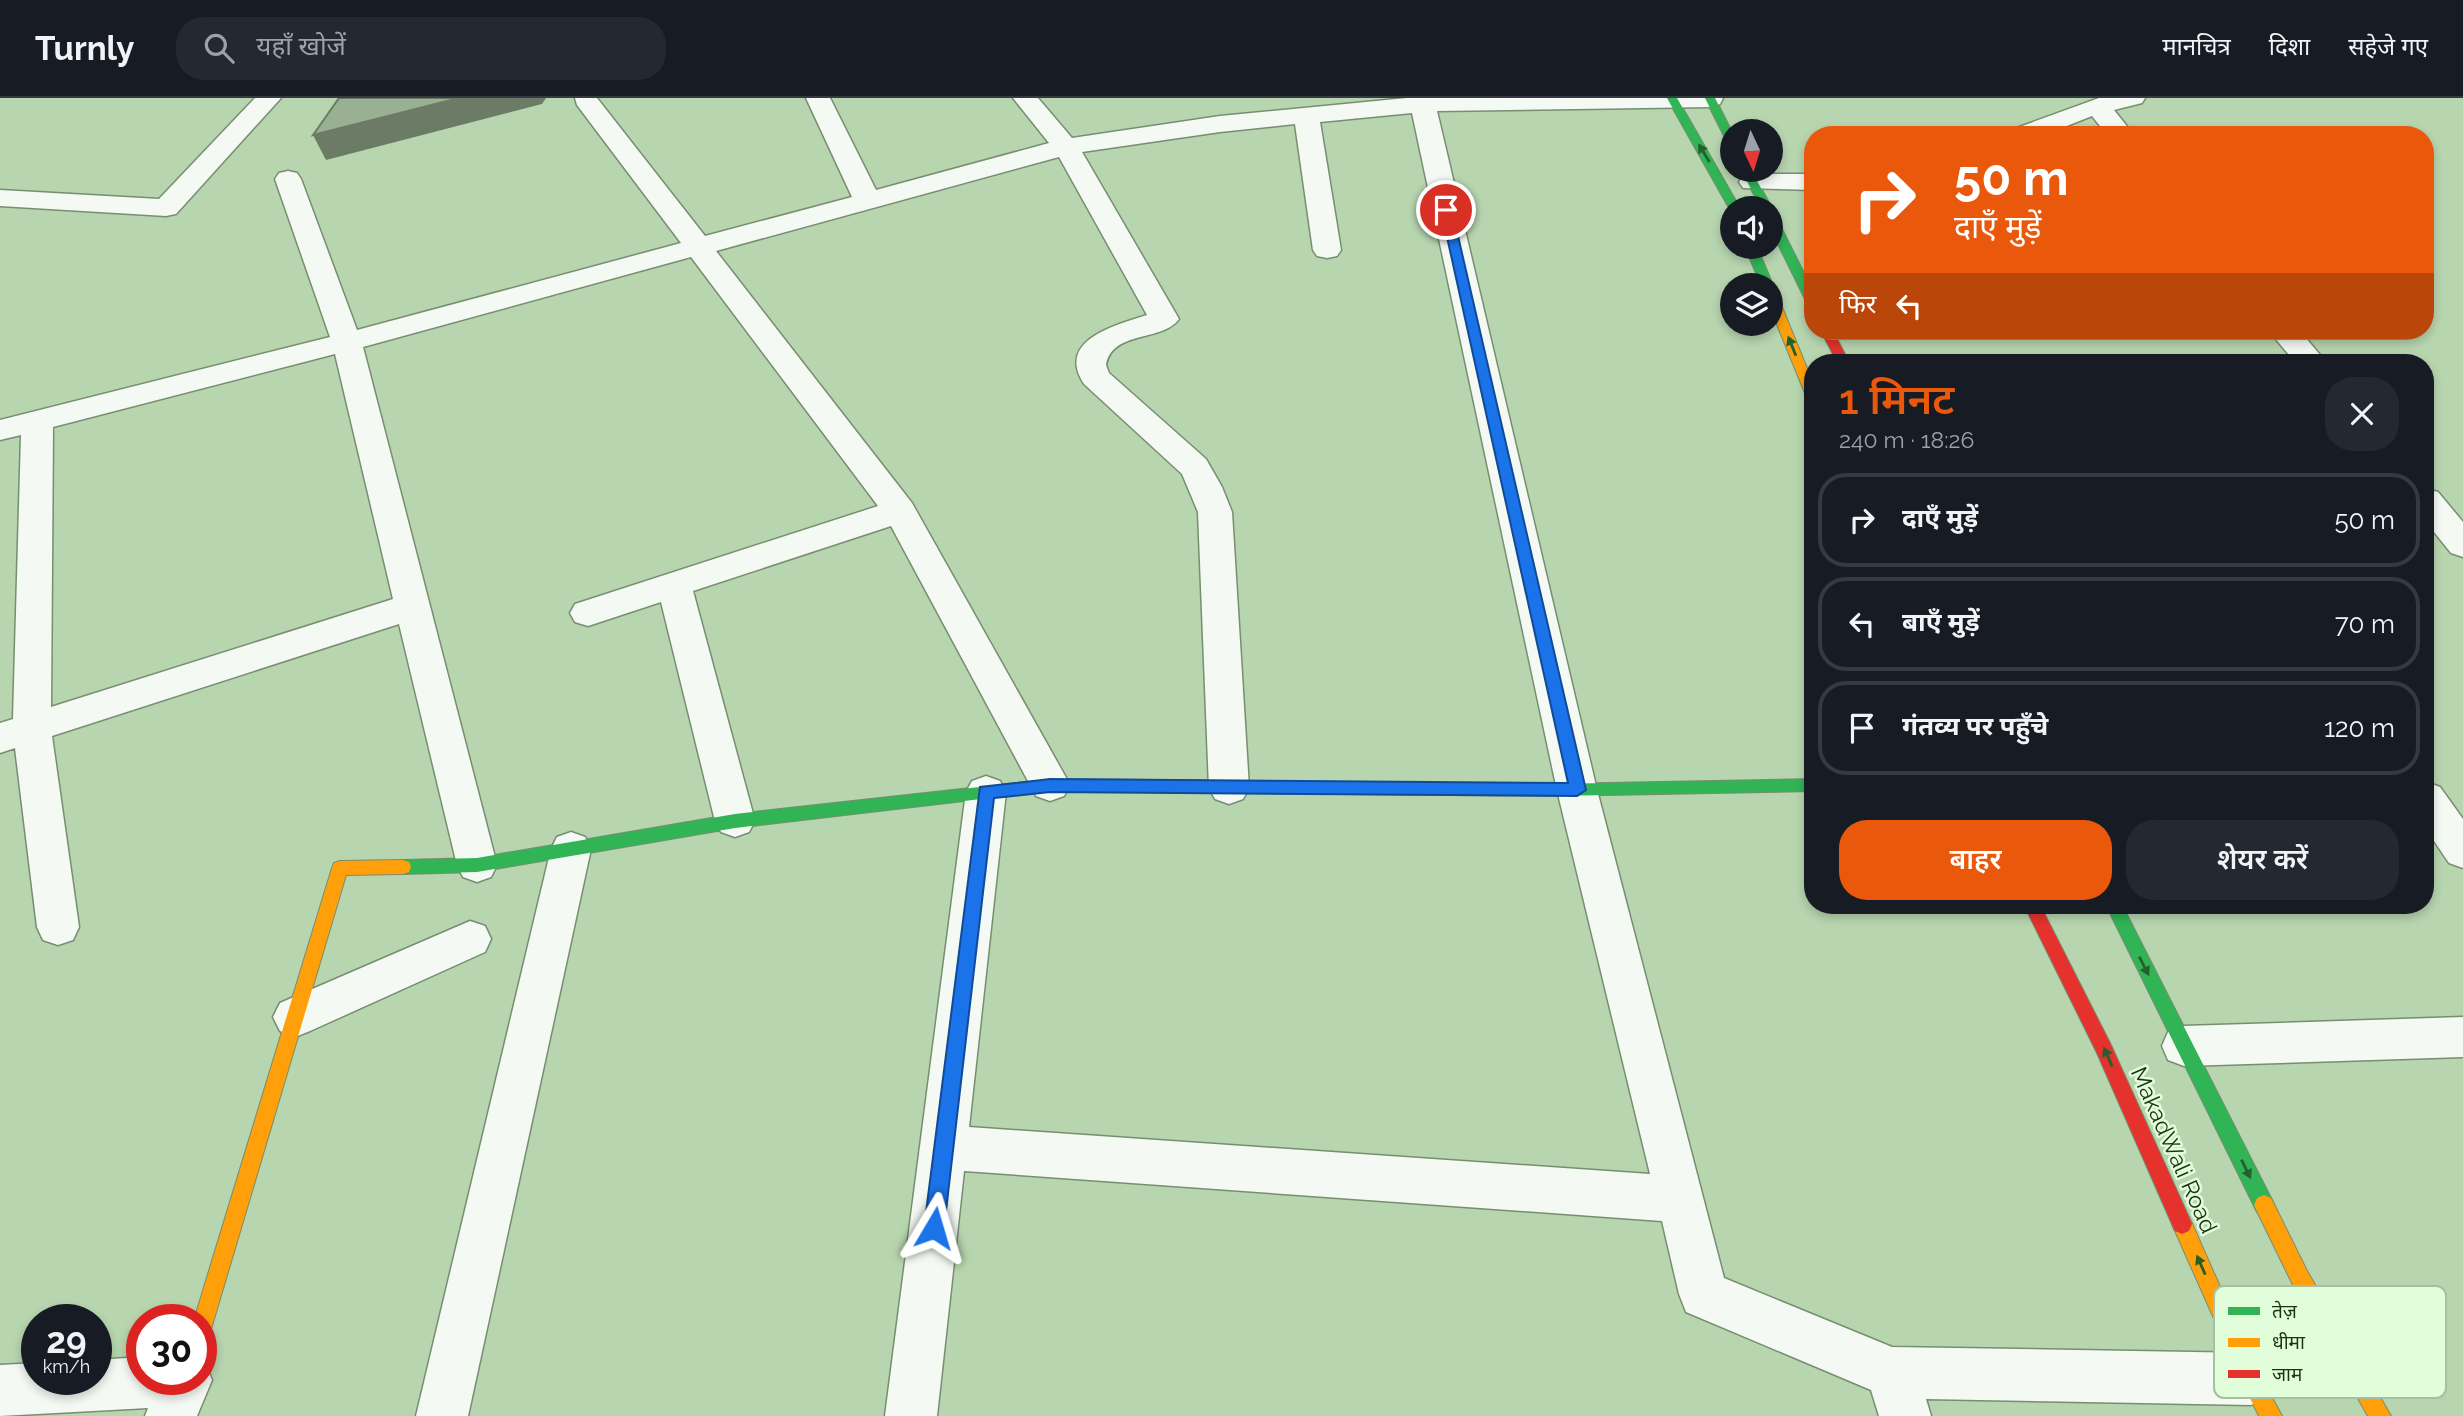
<!DOCTYPE html>
<html lang="hi">
<meta charset="utf-8">
<style>
body{margin:0;font-family:Raleway,"Noto Sans Devanagari",sans-serif;background:#242831;color:#f1f3f6;height:100vh;display:flex;flex-direction:column;font-size:26px;white-space:nowrap}
*{box-sizing:border-box;margin:0}
p{font-size:23px;color:#9ea1a6}
.icon{flex:none;width:38px;height:38px;fill:none;stroke:currentColor;stroke-width:2;stroke-linecap:round;stroke-linejoin:round}
.map{position:relative;flex:1;overflow:hidden}
.panel{position:absolute;left:1804px;top:256px;width:630px;height:560px;display:flex;flex-direction:column;background:#171b24;border-radius:28px;box-shadow:0 4px 10px #0003}
.panel>*{flex:none}
.hud{position:absolute;left:1804px;top:28px;width:630px;height:214px;border-radius:28px;box-shadow:0 4px 10px #0003;background:#ea580c;color:#fff;overflow:hidden}
.needle{width:46px;rotate:176deg}
.tools{position:absolute;left:1720px;top:21px;display:grid;gap:14px}
.tools a{display:grid;place-items:center;width:63px;height:63px;border-radius:50%;background:#171b24;box-shadow:0 4px 10px #0003;font-size:35px}
.speed{position:absolute;left:21px;top:1206px;display:flex;gap:14px;font-size:35px;font-weight:700;text-align:center}
.speed>*{display:grid;place-content:center;width:91px;height:91px;border-radius:50%;background:#171b24;box-shadow:0 4px 10px #0003;line-height:1}
.speed small{font-size:18px;font-weight:400}
.speed .limit{border:10px solid #d22;background:#fff;color:#111}
.pin{position:absolute;display:grid;place-items:center;width:60px;height:60px;color:#fff;margin:-30px;border:4px solid #fff;border-radius:50%;box-shadow:0 2px 7px #0007}
.me{position:absolute;width:77px;margin:-38px;rotate:7deg;stroke-linejoin:round;filter:drop-shadow(0 0 5px #0008)}
.turn{display:flex;align-items:center;gap:24px;height:147px;padding:0 35px;font-size:32px}
.turn .icon{width:91px;height:91px;stroke-width:2.5}
.turn b{display:block;font-size:49px;line-height:60px}
.then{display:flex;align-items:center;height:66px;padding:0 35px;background:#0003;gap:14px;font-size:26px}
.round{display:grid;place-items:center;flex:none;width:74px;height:74px;border-radius:28px;background:#242831}
.summary{display:flex;align-items:center;justify-content:space-between;height:119px;padding:0 35px}
h1{font-size:42px;font-weight:600;line-height:52px;color:#ea580c}
.action{display:flex;gap:14px;margin-top:auto;padding:14px 35px}
.action a{flex:1;height:80px;border-radius:28px;background:#ea580c;color:#fff;font-size:28px;font-weight:600;line-height:80px;text-align:center}
.action a+a{background:#242831;color:#f1f3f6}
ul{padding:0;list-style:none}
li{display:flex;align-items:center;gap:21px;height:94px;margin:0 14px 10px;padding:0 21px;border:4px solid #363941;border-radius:28px}
li div{flex:1}
li b{display:block;font-size:26px}
li em{font-style:normal}
header{display:flex;align-items:center;gap:42px;box-sizing:border-box;height:98px;padding:0 35px;background:#171b24;border-bottom:2px solid #363941}
header strong{font-size:33px}
nav{display:flex;gap:38px;margin-inline-start:auto;font-size:24px}
.search{width:490px;height:63px;background:#242831;display:flex;align-items:center;gap:18px;box-sizing:border-box;padding:0 24px;border-radius:28px;color:#9ea1a6;font-size:26px}
.map>svg:first-child{display:block}
.lines{fill:none;stroke-linecap:round;stroke-linejoin:round}
.street-casing{stroke:#778e70;stroke-width:3}
.fast-casing{stroke:#778e70;stroke-width:2}
.slow-casing{stroke:#778e70;stroke-width:2}
.jam-casing{stroke:#778e70;stroke-width:2}
.street{fill:#f4f9f3;fill-rule:evenodd}
.fast{fill:#30b455;fill-rule:evenodd}
.slow{fill:#ff9f0a;fill-rule:evenodd}
.jam{fill:#e5322d;fill-rule:evenodd}
.shaded-wall{fill:#6b7b66}
.building{fill:#99b092;stroke:#6b7b66;stroke-width:2}
.oneway{fill:#24602d}
.route{fill:#1a73e8;stroke:#114b97;stroke-width:2}
.labels{text-anchor:middle;stroke-width:5;stroke-linejoin:round;paint-order:stroke}
.near-street-label{font-size:23px;fill:#1e3217;stroke:#e2fdda}
.key{fill:#e2fdda;stroke:#a7c0a0;stroke-width:2}
.key-label{font-size:19px;fill:#1e3217}
</style>
<header>
<strong>Turnly</strong>
<div class="search"><svg class="icon" aria-label="search" viewBox="0 0 24 24"><circle cx="10" cy="10" r="6"/><path d="M15 15l6 6"/></svg>यहाँ खोजें</div>
<nav><a>मानचित्र</a><a>दिशा</a><a>सहेजे गए</a></nav>
</header>
<div class="map">
<svg width="2463" height="1318" viewBox="0 0 2463 1318">
<rect width="100%" height="100%" fill="#b7d5af"/>
<g class="lines">
<g class="street-casing">
<path id="street" d="M255 0H281L176 116 166 118 0 108V92L159 101Z
M575 0H597L705 138 852 99 806 0H830L876 92 1049 45 1013 0H1038L1072 40 1220 18 1407 0H1723L1720 6 1711 9 1437 13 1597 692 1724 1180 1892 1249 2251 1255 2269 1263 2277 1281 2269 1299 2251 1307 1926 1301 1931 1318H1879L1871 1292 1686 1214 1679 1196 1662 1123 964 1073 937 1318H885L966 694 972 683 986 678 1000 683 1006 694 969 1029 1650 1076 1557 692 1412 15 1320 24 1341 152 1337 158 1327 160 1317 158 1313 152 1295 26 1220 34 1082 54 1179 221C1163 244 1112 232 1106 267L1109 275 1206 361 1222 389 1232 414 1249 690 1243 701 1229 706 1215 701 1209 690 1198 414 1182 376 1084 286C1055 242 1116 227 1147 217L1059 59 716 153 912 405 1064 676 1070 687 1064 698 1050 703 1036 698 891 428 693 493 755 723 749 734 735 739 721 734 715 723 661 504 588 528 575 524 570 515 575 506 878 408 691 159 363 249 497 767 491 779 477 784 463 779 457 767 399 526 52 638 79 829 73 842 58 847 43 842 37 829 15 650 0 655V625L13 621 21 337 0 342V322L330 239 275 81 279 75 288 73 297 75 301 81 357 232 681 145 577 7ZM335 256 393 501 51 609 53 329Z
M2099 0H2145L2142 5 2114 12 2134 37H2107L2092 18 2044 37H2007L2011 32Z
M1752 76H1813V92L1743 90 1739 84 1743 78Z
M2269 233H2300L2326 264H2295Z
M2426 391 2438 394 2463 424V459L2451 455 2426 424Z
M2426 684 2440 689 2463 721V770L2449 765 2426 731Z
M571 734 585 739 591 751 468 1318H416L551 751 557 739Z
M470 823 485 828 491 841 485 854 310 933 295 939 280 933 273 919 280 905Z
M2463 919V959L2184 968 2168 962 2162 948 2168 934 2184 928Z
M142 1259V1281H201V1262L204 1263 212 1282 197 1318H145L148 1310 0 1318V1267L37 1265V1281H96V1262Z"/>
</g>
<g class="fast-casing">
<path id="fast" d="M1667 0H1677L1740 110H1732V113L1729 110Z
M1705 0H1715L1732 34V47L1727 44Z
M1741 72H1751L1772 110 1771 111 1761 110Z
M1771 118 1777 121 1813 193V209L1807 205 1771 132Z
M1745 149H1757L1773 187 1771 190V187H1761Z
M1813 681V693L1553 698 1547 697 1545 692 1547 687 1553 686Z
M998 687 1004 688 1006 693 1004 698 998 699 735 730 477 774 403 776 397 774 395 769 397 764 403 762 477 760 735 716Z
M2106 807H2122L2271 1100 2274 1107 2271 1114 2264 1117 2257 1114Z"/>
</g>
<g class="slow-casing">
<path id="slow" d="M1771 193 1777 197 1813 285V304L1807 300 1771 212Z
M1050 681 1553 686 1559 687 1561 692 1559 697 1553 698 1050 693 998 699 992 698 990 693 992 688 998 687Z
M403 762 409 764 411 769 409 774 403 776 346 777 211 1231 208 1238 201 1241V1222H194L332 770 334 765 340 763Z
M2264 1097 2271 1100 2307 1173 2391 1318H2368L2293 1187 2254 1107 2257 1100Z
M2182 1116 2189 1119 2258 1274 2282 1318H2259L2244 1288 2172 1126 2175 1119Z"/>
</g>
<g class="jam-casing">
<path id="jam" d="M1821 233H1833L1849 264H1837Z
M2024 807H2040L2110 945 2192 1126 2189 1133 2182 1136 2175 1133 2097 955Z"/>
</g>
<use href="#street" class="street"/>
<use href="#fast" class="fast"/>
<use href="#slow" class="slow"/>
<use href="#jam" class="jam"/>
</g>
<path class="shaded-wall" d="M459 0H546L542 6 326 62 313 37Z"/>
<path class="building" d="M339 0H459L313 37Z"/>
<defs><path id="oneway-solid" d="M-6-.8H1V-3.2L6.5 0L1 3.2V.8H-6Z" transform="scale(1.75)"/></defs>
<g class="oneway">
<use href="#oneway-solid" transform="translate(1704 55) rotate(-121)"/>
<use href="#oneway-solid" transform="translate(1792 248) rotate(-112)"/>
<use href="#oneway-solid" transform="translate(2144 868) rotate(63)"/>
<use href="#oneway-solid" transform="translate(2108 959) rotate(-114)"/>
<use href="#oneway-solid" transform="translate(2246 1071) rotate(64)"/>
<use href="#oneway-solid" transform="translate(2201 1167) rotate(-114)"/>
</g>
<path class="route" d="M1446 109 1452 112 1586 692 1577 698 1050 694 994 700 944 1130 941 1137 934 1140 927 1137 924 1130 980 689 1050 681 1568 685 1441 112Z"/>
<g class="labels">
<g class="near-street-label">
<text transform="translate(2174 1052) rotate(66)" y="8">MakadWali Road</text>
</g>
</g>
<rect x="2214" y="1188" width="232" height="112" rx="10" class="key"/>
<rect x="2228" y="1209" width="32" height="8" fill="#30b455"/>
<rect x="2228" y="1240" width="32" height="9" fill="#ff9f0a"/>
<rect x="2228" y="1272" width="32" height="8" fill="#e5322d"/>
<g class="key-label">
<text x="2272" y="1220">तेज़</text>
<text x="2272" y="1251">धीमा</text>
<text x="2272" y="1283">जाम</text>
</g>
</svg>
<div class="tools">
<a><svg class="needle" viewBox="-14 -14 28 28"><path d="M0-13l5 13h-10z" fill="#e53935"/><path d="M0 13l5-13h-10z" fill="#9ea1a6"/></svg></a>
<a><svg class="icon" aria-label="sound" viewBox="0 0 24 24"><path d="M4 9h4l5-4v14l-5-4H4zM17 9q2 3 0 6"/></svg></a>
<a><svg class="icon" aria-label="layers" viewBox="0 0 24 24"><path d="M12 4l9 5-9 5-9-5zM3 14l9 5 9-5"/></svg></a>
</div>
<div class="speed"><div>29<small>km/h</small></div><div class="limit">30</div></div>
<div class="pin" style="left:1446px;top:112px;background:#d93025"><svg class="icon" aria-label="arrive" viewBox="0 0 24 24"><path d="M6 21V4h12l-3 4 3 4H6"/></svg></div>
<svg class="me" style="left:934px;top:1130px" viewBox="-20 -20 40 40"><path d="M0-17L14 15 0 8-14 15z" fill="#1a73e8" stroke="#fff" stroke-width="4"/></svg>
<div class="hud">
<div class="turn"><svg class="icon" aria-label="right" viewBox="0 0 24 24"><path d="M7 20v-9h11M14 6l5 5-5 5"/></svg><div><b>50 m</b>दाएँ मुड़ें</div></div>
<div class="then">फिर<svg class="icon" aria-label="left" viewBox="0 0 24 24"><path d="M17 20v-9H6M10 6l-5 5 5 5"/></svg></div>
</div>
<section class="panel">
<div class="summary"><div><h1>1 मिनट</h1><p>240 m · 18:26</p></div><a class="round"><svg class="icon" aria-label="close" viewBox="0 0 24 24"><path d="M6 6l12 12M18 6L6 18"/></svg></a></div>
<ul>
<li><svg class="icon" aria-label="right" viewBox="0 0 24 24"><path d="M7 20v-9h11M14 6l5 5-5 5"/></svg><div><b>दाएँ मुड़ें</b></div><em>50 m</em></li>
<li><svg class="icon" aria-label="left" viewBox="0 0 24 24"><path d="M17 20v-9H6M10 6l-5 5 5 5"/></svg><div><b>बाएँ मुड़ें</b></div><em>70 m</em></li>
<li><svg class="icon" aria-label="arrive" viewBox="0 0 24 24"><path d="M6 21V4h12l-3 4 3 4H6"/></svg><div><b>गंतव्य पर पहुँचे</b></div><em>120 m</em></li>
</ul>
<div class="action"><a>बाहर</a><a>शेयर करें</a></div>
</section>
</div>
